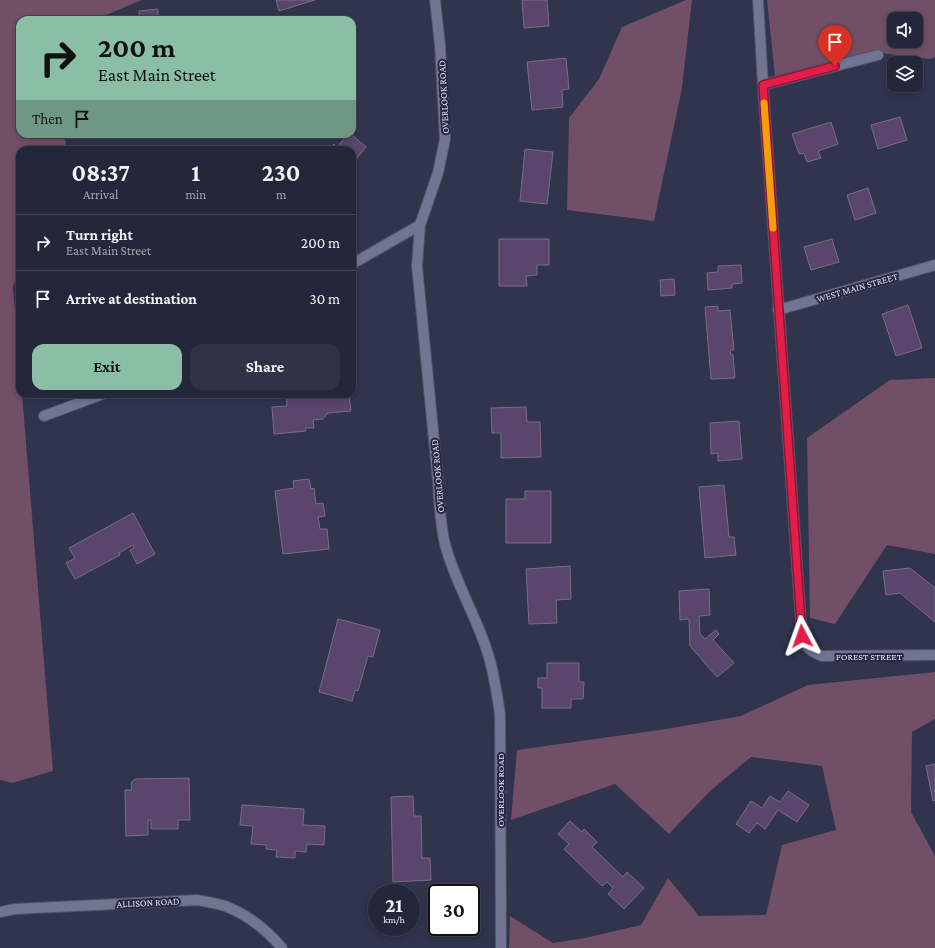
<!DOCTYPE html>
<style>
body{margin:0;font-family:"Crimson Pro",serif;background:#303345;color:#f1f3f6;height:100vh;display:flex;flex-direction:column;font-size:15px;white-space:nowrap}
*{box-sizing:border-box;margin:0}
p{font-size:13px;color:#a3a5af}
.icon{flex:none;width:22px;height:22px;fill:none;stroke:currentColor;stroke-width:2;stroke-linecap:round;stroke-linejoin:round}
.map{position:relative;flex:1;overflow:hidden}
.sheet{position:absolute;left:16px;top:146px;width:340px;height:252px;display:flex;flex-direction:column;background:#24273a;border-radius:12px;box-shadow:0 2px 6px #0003,0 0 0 1px #414454}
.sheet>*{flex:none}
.top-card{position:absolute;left:16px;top:16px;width:340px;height:122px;border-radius:12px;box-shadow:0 2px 6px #0003,0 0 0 1px #414454;background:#8abfa5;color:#111;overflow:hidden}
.buttons{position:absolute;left:887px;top:12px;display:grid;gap:8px}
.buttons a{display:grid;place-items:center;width:36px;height:36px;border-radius:8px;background:#24273a;box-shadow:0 2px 6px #0003,0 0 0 1px #414454;font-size:20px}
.speed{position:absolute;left:368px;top:884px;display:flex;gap:8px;font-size:20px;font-weight:700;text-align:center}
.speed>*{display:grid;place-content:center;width:52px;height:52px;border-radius:50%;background:#24273a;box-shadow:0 2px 6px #0003,0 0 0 1px #414454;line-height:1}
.speed small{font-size:10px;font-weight:400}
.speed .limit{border:2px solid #111;border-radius:6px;background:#fff;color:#111}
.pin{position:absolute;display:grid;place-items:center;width:34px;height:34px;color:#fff;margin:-41px -17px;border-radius:50% 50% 50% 0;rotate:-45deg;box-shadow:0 0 4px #0007}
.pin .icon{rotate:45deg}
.me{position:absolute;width:44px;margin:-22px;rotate:356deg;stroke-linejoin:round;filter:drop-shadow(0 0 3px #0008)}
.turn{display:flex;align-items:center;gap:14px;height:84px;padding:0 16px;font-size:18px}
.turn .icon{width:52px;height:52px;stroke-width:2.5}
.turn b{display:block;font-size:28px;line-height:34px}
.then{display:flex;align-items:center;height:38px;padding:0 16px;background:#0003;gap:8px;font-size:15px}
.eta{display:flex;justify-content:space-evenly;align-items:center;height:68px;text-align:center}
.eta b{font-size:24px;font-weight:700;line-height:28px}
.primary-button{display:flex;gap:8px;margin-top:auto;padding:8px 16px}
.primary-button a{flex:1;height:46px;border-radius:12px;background:#8abfa5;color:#111;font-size:16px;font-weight:700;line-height:46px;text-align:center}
.primary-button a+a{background:#303345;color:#f1f3f6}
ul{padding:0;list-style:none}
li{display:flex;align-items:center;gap:12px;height:56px;padding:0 16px;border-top:1px solid #414454}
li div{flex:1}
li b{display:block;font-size:15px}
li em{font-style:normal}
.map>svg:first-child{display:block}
.green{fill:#714f66;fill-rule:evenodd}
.building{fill:#5a456d;stroke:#7a6c88}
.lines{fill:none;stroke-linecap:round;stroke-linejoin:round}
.street-casing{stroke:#505267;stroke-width:12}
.street{stroke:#717592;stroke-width:10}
.route-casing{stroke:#92132f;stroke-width:10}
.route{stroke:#e11d48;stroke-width:7}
.slow{stroke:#f59e0b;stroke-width:7}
.labels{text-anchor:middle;stroke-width:4;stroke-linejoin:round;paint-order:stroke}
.street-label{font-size:10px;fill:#dee1f1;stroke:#272942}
</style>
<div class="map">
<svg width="935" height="948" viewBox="0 0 935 948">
<rect width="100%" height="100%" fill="#30344d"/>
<path class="green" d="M0 0H142L94 20H20V134H62L66 142 63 150H20V266L13 287 20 376V394H22L53 771 12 783 0 780Z
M686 0H692L682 88 654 221 567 210 569 118 599 79 622 27Z
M767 0H935V57L931 59 873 52 775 76ZM894 19H916V41H894Z
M935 378V554L887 545 835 624 810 618 807 438 890 380Z
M935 672V719L912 732 911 812 935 856V948H509L510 916 553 943 585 938 641 925 668 878 699 916 766 915 782 845 836 830 822 766 751 757 710 791 669 834 615 784 511 820 517 750 666 729 741 716 808 685Z"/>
<path class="building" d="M276 0H315L279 11Z
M522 0H547L549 26 524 28Z
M158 9V19H175V20H140L139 11Z
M566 58 569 89 562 90 563 107 532 110 527 62Z
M900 117 907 140 878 149 871 125Z
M831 122 838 144 818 151 821 158 807 162 804 153 799 154 792 134Z
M348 134H351L366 147 352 164V150H328L334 144 337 147Z
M525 149 553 152 547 204 520 201Z
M868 188 876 213 855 220 847 195Z
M499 239H549V265H537V275L526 276 527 286H499Z
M832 239 839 262 811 270 804 247Z
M741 265 742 283 732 284V288L708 290 707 273 718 272V266Z
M674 279 675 295 661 296 660 280Z
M908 305 922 348 896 356 882 314Z
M718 306V311L730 310 734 350H730L731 355H733L735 378 711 379 705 307Z
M286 394H349L351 411 328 413 323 419 313 420 314 428H305L306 431 274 434 272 407 287 406Z
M526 407 527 422H540L541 457 501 458V433H492L491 408Z
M739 421 742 459 718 461V453L711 454 710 423Z
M309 479 311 489 314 488 316 504 323 503 325 516 318 517 320 529H327L329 549 283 554 275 491 294 488 293 481Z
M724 485 729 537H734L736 555 705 558 699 487Z
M525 491H551V543H506V499H525Z
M133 513 155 554 137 564 130 550 134 548 133 545 119 553 120 555 75 579 66 563 75 558 69 548Z
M570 566 571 599 556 600 557 623 529 624 526 569Z
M910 568 935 588V622L900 593 886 595 883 571Z
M709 589 710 615 699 616 700 634 705 639 716 630 719 634 713 640 734 663 717 677 690 646 689 619 680 620 679 591Z
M338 619 380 630 373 657 368 656 358 691 355 690 352 701 319 692Z
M547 663H579V682H584L583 699H571V708H542V688H538V678H547Z
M935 764V800L933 801 926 766Z
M189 778 190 820H178V829H151V820H148V835L126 836 125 790H132L131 783 135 779Z
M788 791 809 805 797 822 778 810 765 829 757 823 749 833 736 824 751 801 762 808 770 796 780 802Z
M413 796 414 816H421L422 858H430L431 880 393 882 391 797Z
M242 805 304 809 303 825 325 826 324 845 307 844 306 852 295 851V858L276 857 277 850 266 849 267 845 251 844 253 826 240 825Z
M570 821 582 832 584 829 597 842 592 847 623 877 627 872 644 888 624 909 608 894 613 888 607 882 602 886 564 849 569 844 558 834Z"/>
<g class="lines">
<g class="street-casing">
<path id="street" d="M435 0 440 45 445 139 438 173 420 225 417 266 438 481C439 502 440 523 445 544 455 583 477 617 488 654 494 673 497 694 500 714L501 948
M758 0 763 85 802 636C806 648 810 651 822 656L935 655
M763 85 878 55
M352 264 420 225
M778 310 935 265
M44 416 103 394
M0 912 15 909 198 900C206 902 216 903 225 906 248 915 267 930 282 948"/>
</g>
<use href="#street" class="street"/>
</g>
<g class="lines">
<g class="route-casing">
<path id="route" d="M802 636 763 85 835 66"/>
</g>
<use href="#route" class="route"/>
<path class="slow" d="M764 103 773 228"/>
</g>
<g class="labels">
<g class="street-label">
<text transform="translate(443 97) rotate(-93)" y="4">OVERLOOK ROAD</text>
<text transform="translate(857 287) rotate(-16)" y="4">WEST MAIN STREET</text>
<text transform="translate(437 476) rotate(-95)" y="4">OVERLOOK ROAD</text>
<text x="869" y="660">FOREST STREET</text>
<text transform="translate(500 790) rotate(-90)" y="4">OVERLOOK ROAD</text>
<text transform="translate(148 902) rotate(-3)" y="4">ALLISON ROAD</text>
</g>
</g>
</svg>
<div class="buttons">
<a><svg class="icon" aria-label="sound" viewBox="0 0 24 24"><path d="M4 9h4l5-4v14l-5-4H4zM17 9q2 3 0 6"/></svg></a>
<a><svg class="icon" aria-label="layers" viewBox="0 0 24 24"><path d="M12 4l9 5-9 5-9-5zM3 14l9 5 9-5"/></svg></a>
</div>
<div class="speed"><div>21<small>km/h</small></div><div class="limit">30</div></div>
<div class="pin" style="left:835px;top:66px;background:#d93025"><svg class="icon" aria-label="arrive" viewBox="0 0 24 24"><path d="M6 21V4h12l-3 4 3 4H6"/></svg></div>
<svg class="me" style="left:802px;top:636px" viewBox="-20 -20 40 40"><path d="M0-17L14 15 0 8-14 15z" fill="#e11d48" stroke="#fff" stroke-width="4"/></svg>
<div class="top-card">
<div class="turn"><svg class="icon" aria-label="right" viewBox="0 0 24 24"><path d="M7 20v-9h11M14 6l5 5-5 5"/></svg><div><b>200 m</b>East Main Street</div></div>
<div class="then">Then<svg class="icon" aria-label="arrive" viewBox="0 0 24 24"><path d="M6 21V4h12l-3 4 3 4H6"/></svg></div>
</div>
<section class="sheet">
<div class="eta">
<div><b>08:37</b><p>Arrival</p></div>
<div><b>1</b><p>min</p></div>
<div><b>230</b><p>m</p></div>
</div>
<ul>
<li><svg class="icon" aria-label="right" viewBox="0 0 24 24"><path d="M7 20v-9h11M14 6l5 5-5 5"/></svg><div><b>Turn right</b><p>East Main Street</p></div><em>200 m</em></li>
<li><svg class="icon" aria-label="arrive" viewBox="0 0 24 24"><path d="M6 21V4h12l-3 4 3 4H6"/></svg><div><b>Arrive at destination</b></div><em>30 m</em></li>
</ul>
<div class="primary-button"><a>Exit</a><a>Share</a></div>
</section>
</div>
